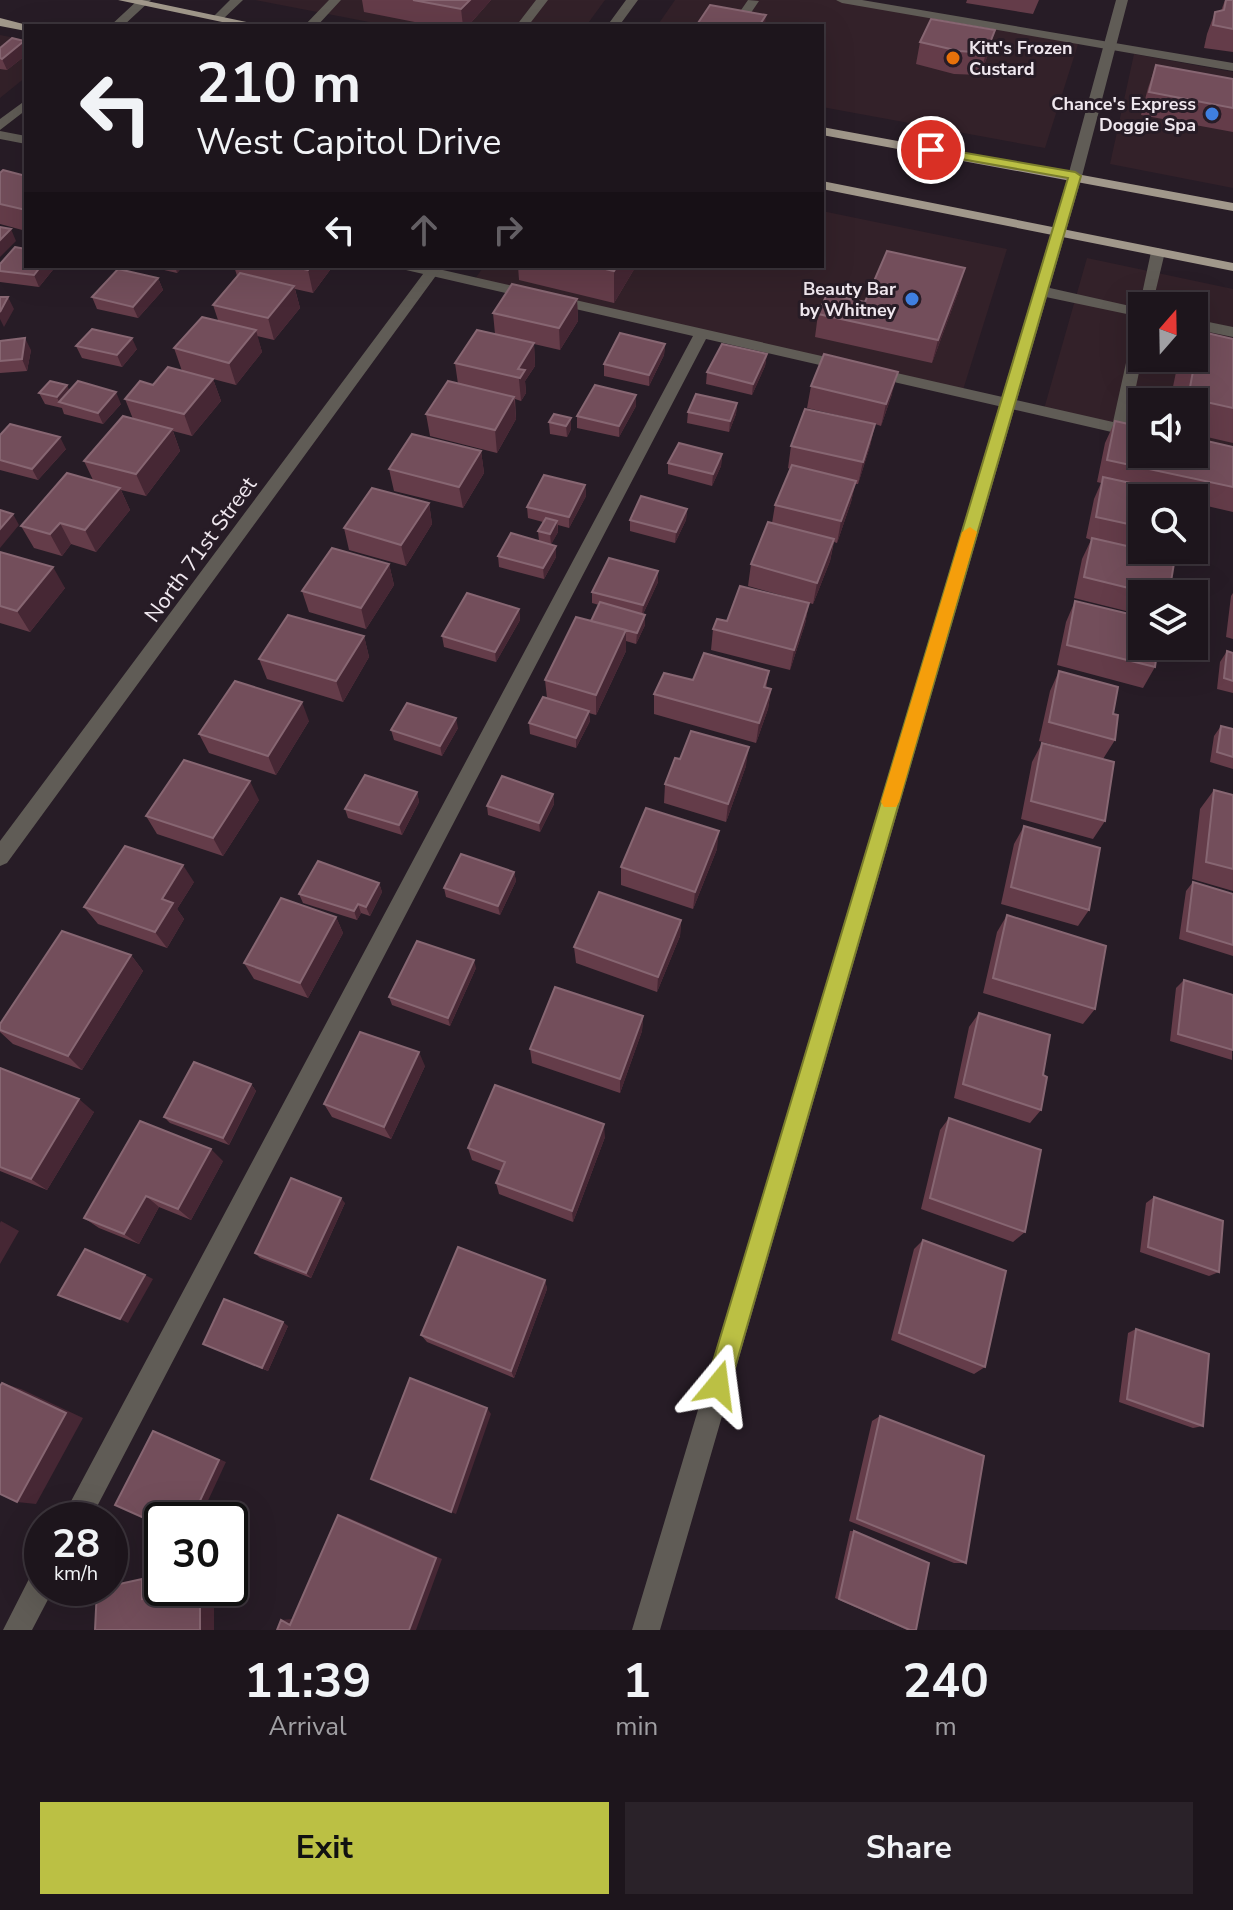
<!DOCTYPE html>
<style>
body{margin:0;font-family:"Nunito Sans",sans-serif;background:#2a2229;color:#f1f3f6;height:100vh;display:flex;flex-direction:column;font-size:30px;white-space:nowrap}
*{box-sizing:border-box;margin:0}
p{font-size:26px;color:#a09fa3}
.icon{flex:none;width:44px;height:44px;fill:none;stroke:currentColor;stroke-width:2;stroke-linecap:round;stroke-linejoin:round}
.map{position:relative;height:1630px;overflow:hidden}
.panel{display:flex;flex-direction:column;background:#1d151c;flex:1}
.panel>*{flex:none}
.banner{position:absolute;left:24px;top:24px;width:800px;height:244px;border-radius:0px;box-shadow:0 8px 32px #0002,0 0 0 2px #3b343b;background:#1d151c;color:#f1f3f6;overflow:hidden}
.needle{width:52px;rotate:20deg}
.tools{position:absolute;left:1128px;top:292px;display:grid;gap:16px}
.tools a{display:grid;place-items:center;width:80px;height:80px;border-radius:0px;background:#1d151c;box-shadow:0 8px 32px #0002,0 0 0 2px #3b343b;font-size:40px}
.speed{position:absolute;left:24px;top:1502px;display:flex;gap:16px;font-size:40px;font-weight:700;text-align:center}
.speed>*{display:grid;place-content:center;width:104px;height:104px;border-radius:50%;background:#1d151c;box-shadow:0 8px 32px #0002,0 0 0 2px #3b343b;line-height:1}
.speed small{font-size:20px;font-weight:400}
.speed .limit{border:4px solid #111;border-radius:12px;background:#fff;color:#111}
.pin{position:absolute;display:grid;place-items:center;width:68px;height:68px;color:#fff;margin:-34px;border:4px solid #fff;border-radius:50%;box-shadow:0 2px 8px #0007}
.me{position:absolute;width:88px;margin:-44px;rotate:16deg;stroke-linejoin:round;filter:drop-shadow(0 0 6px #0008)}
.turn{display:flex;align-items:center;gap:28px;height:168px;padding:0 40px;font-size:36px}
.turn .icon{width:104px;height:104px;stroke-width:2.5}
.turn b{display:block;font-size:56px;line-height:68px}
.lanes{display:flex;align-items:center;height:76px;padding:0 40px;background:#0003;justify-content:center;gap:40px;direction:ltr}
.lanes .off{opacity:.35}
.eta{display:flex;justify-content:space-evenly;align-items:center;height:136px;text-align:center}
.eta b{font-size:48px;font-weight:700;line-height:56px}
.action{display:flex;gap:16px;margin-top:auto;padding:16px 40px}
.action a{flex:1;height:92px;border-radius:0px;background:#bbc044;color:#111;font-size:32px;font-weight:700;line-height:92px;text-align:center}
.action a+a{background:#2a2229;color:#f1f3f6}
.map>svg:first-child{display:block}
.commercial{fill:#332129;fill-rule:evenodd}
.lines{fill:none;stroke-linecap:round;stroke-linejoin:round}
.lane{fill:#605c56;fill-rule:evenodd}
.street{fill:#605c56;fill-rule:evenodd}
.primary{fill:#a1988b;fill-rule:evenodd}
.wall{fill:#643c49}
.shaded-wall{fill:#462734}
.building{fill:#734e5b;stroke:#876672;stroke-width:2}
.route{fill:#bbc044;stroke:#7a7d2c;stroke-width:2}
.slow{fill:#f59e0b}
.food-dot{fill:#e8710a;stroke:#271c26;stroke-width:3}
.shop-dot{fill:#3f7fe0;stroke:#271c26;stroke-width:3}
.labels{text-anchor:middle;stroke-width:6;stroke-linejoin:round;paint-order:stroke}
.far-poi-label{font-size:18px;font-weight:bold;fill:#efe7ee;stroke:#271c26;text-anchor:end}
.street-label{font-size:22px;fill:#efe7ee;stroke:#271c26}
</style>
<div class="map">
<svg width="1233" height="1630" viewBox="0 0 1233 1630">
<rect width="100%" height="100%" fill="#271c26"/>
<path class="commercial" d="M255 0H605L586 26H390Z
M675 0H855L1080 38 1045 148 822 107V26H657Z
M0 35 26 40V77L0 98Z
M1134 54 1233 72V188L1110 164Z
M822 211 1007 249 963 390 475 279 484 266H822Z
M1087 258 1233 289V453L1194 444V402H1142V432L1044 409ZM1142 306H1194V358H1142Z"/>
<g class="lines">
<path class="lane" d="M230 0H243L222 20H214V16Z
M329 0H341L317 26H304Z
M536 0H548L528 26H516Z
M748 0 759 1 742 26H730Z
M836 0H862L1233 63V71L842 3Z
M0 131 26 136V144L0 139Z
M1158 248 1165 252 1152 306H1142V358L1128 425 1142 429V439L706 339 90 1520H61L693 336 406 270 399 266H425L1113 422 1135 322 1141 317 1041 296 1034 291 1041 286 1139 308 1151 252Z
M1194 319 1233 327V337L1194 329Z
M42 1569V1588H54L32 1630H3L32 1573Z"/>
<path class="street" d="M138 0H151L123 26H110Z
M626 0H638L619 26H607Z
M1116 0H1128L1082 176 660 1630H632L1068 176Z
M26 100V110L0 130V119Z
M429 266H443L7 863 0 866V841Z"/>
<path class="primary" d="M118 0H142L265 26H241Z
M0 18 31 26H26V31L0 26Z
M822 127 1233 203V211L822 135Z
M822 181 1233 263V271L822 189Z"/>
</g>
<path class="wall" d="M362 0H491L468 26H435L364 12Z
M967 0H1039L1033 14 966 3Z
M1225 0H1233V52L1204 48 1207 34 1215 12 1221 11Z
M920 42 989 52 980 75 954 74 916 64Z
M26 46V55L7 70 0 69V48Z
M1156 65 1233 79V132L1141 115 1148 88Z
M0 173 26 176V231L0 224Z
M0 264 56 266 39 287 0 282Z
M147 266H183L177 273Z
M234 266H333L313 293 295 289 300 308 274 340 257 336 262 352 236 385 213 379 221 401 192 436 173 431 180 451 146 496 121 490 130 510 96 552 71 544 62 556 34 548 21 526 93 480 84 461 133 419 125 399 182 371 174 348 218 320 213 305 237 276Z
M518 266H636L614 303 519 280Z
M158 278 163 290 138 318 97 309 92 297Z
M959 290 932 363 815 337 818 314 865 302Z
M577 299 578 321 560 350 534 344 535 366 525 381 526 393 521 401 515 399 516 419 497 453 430 436 426 414 458 384 455 363 495 334 493 313Z
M1233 339V443L1194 434V402H1178V397L1171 396 1179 358H1194Z
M0 341 31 350 27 371 0 373Z
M665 344 664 355 649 386 604 376V364Z
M76 346 137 349 122 367 82 358Z
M767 354 765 366 752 395 706 384 707 372Z
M67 385 69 391 121 404 103 424 64 414 62 408 45 404 39 393Z
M811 386 892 394 881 426 875 424 870 446 858 484H855L851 502 837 543 834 542 830 561 813 604 748 586 751 564 772 523 775 505 790 469 788 468 791 446 858 420 807 408Z
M636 395V406L619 437 577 428V416Z
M737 403 736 414 729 432 687 423 688 412Z
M571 418V429L567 437 550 434 549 422Z
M1115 421 1233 447V512L1194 503V498H1142V550H1157L1156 553 1169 594H1142V615L1074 598 1082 559 1091 540 1086 538 1094 499 1101 483 1097 482 1105 443Z
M0 435 66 449 38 480 0 470Z
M481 451 484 473 463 508 394 491 389 469Z
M722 454 721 466 712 486 668 474V463Z
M585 485 586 496 569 528 558 525V532L551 544 556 546V557L544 579 499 567 498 556 539 541 538 531 543 522 528 518 527 507Z
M429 503 432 524 406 566 349 550 344 528Z
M687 509 686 520 675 543 630 531V520Z
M0 552 65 588 30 632 0 623Z
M389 564 394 585 366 629 309 612 302 591Z
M658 571V582L643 614 645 615V625L636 644 626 641V651L596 715 589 713 590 721 576 748 530 734 529 723 547 698 545 680 591 621 599 605 592 603V592Z
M1233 593V639L1226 637 1231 596Z
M1075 601 1155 667 1143 688 1057 665 1066 622Z
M809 603 805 624 790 670 711 650 713 629 727 621Z
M519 609 520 620 496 662 444 647 442 636Z
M364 636 369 657 343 702 267 679 259 659Z
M1227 651 1233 653V693L1217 689 1220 662Z
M769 671 766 688 771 689 768 709 756 743 654 714V694L693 680Z
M1059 671 1113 714 1115 740 1103 759 1039 741 1050 691Z
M309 721 276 775 209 753 199 734Z
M1221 726 1233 729V769L1210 762 1214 736Z
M458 728 442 756 394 740 391 730Z
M1042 743 1105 821 1093 839 1021 819 1032 762Z
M680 759 746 766 726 822 664 803 665 784Z
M1214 790 1233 795V891L1192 879 1200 809Z
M417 792 419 802 402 835 348 818 345 809Z
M553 794 554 804 540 832 488 815 487 806Z
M259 800 223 856 157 834 146 816Z
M1024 826 1089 910 1078 926 1001 904 1014 844Z
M717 849 693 909 621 885V867Z
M514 872 516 881 500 915 446 897 444 888Z
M194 882 177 909 184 919 167 948 98 924 84 907Z
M1193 882 1233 894V956L1179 939 1186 891Z
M379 883 382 892 370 916 361 913 357 920 303 903 299 894Z
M1007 915 1095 1009 1083 1024 983 993 997 932Z
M336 917 343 933 308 998 254 979 244 963Z
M681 920 680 936 657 992 576 963 574 947Z
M131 955 143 971 82 1070 13 1044 0 1032V1024Z
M476 968 450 1026 392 1005 389 997Z
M1184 980 1233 995 1232 1060 1170 1041 1176 988Z
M979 1013 1043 1075 1041 1110 1030 1123 954 1098 969 1027Z
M643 1016 642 1031 620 1093 532 1063 530 1049Z
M425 1066 391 1139 332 1117 324 1104Z
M0 1068 94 1112 47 1190 0 1171Z
M251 1084 256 1091 229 1145 170 1123 164 1117Z
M949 1118 1025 1232 1013 1242 921 1209 940 1130Z
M605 1137 573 1222 499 1194 496 1183 501 1171 472 1160 468 1148Z
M223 1161 191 1220 159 1207 139 1244 99 1228 84 1218Z
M1154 1197 1219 1272 1209 1276 1140 1252 1146 1203Z
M345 1203 311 1278 260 1258 255 1253Z
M923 1240 985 1367 974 1374 891 1340 914 1249Z
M545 1280 547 1289 514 1378 427 1342 421 1335Z
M288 1326 268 1371 203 1344Z
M1136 1329 1203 1426 1193 1428 1119 1402 1128 1333Z
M880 1416 966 1563H954L849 1521 872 1421Z
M850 1531H854L916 1630H907L835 1598Z"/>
<path class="shaded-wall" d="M470 0H491L468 26H463L461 9Z
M766 15 765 26H759Z
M995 30 989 52 980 75 986 53Z
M24 41 26 46V55L7 70 2 59Z
M11 229 16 241 0 257V240Z
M41 266H56L39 287 34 275Z
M175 266H183L177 273Z
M311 266H333L313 293 308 270Z
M617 266H636L614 303V271Z
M965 268 959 290 932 363 938 340Z
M158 278 163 290 138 318 133 307Z
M294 286 300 308 274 340 268 318Z
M8 297 14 309 4 327 0 319V312Z
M577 299 578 321 560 350 559 328Z
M256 330 262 352 236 385 229 363Z
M25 338 31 350 27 371 22 359Z
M132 338 137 349 122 367 117 355Z
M534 343 535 366 525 381 526 393 521 401 518 369Z
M665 344 664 355 649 386V375Z
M767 354 765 366 752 395 753 384Z
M898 372 892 394 881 426 886 404Z
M213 379 221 401 192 436 184 414Z
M67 385 72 397 59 402 57 397Z
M116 392 121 404 103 424 98 413Z
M636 395V406L619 437V426Z
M514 397 516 419 497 453 495 430Z
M737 403 736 414 729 432 730 421Z
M571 418V429L567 437 566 426Z
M875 424 870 446 858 484 863 462Z
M172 429 180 451 146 496 136 474Z
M60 437 66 449 38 480 32 469Z
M481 451 484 473 463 508 459 487Z
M722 454 721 466 712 486 713 474Z
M856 481 851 502 837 543 841 521Z
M585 485 586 496 569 528V517Z
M120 488 130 510 96 552 85 530Z
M429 503 432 524 406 566 401 545Z
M687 509 686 520 675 543 676 532Z
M13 514 19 525 0 548V529Z
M557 521 558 532 551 545 550 534Z
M60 523 71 544 62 556 50 534Z
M834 539 830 561 813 604 817 583Z
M556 546V557L544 579 543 568Z
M389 564 394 585 366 629 361 608Z
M53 567 65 588 30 632 17 611Z
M658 571V582L642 616 643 605Z
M809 603 805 624 790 670 794 650Z
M519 609 520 620 496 662 495 652Z
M645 615V625L636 644 637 633Z
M626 630V651L596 715V695Z
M364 636 369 657 343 702 336 681Z
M771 689 768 709 756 743 759 723Z
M302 702 309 721 276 775 268 756Z
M589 711 590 721 576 748V738Z
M456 718 458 728 442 756 440 746Z
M749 747 746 766 726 822 728 804Z
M250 781 259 800 223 856 213 838Z
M417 792 419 802 402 835 399 825Z
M553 794 554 804 540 832 539 823Z
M719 831 717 849 693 909 695 892Z
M183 865 194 882 177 909 184 919 167 948 155 932 162 899Z
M514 872 516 881 500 915 498 906Z
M379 883 382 892 370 916 366 907Z
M358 904 361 913 357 920 354 911Z
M336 917 343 933 308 998 300 983Z
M681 920 680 936 657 992 658 977Z
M131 955 143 971 82 1070 68 1056Z
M474 960 476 968 450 1026 448 1018Z
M643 1016 642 1031 620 1093V1079Z
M419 1052 425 1066 391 1139 384 1127Z
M251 1084 256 1091 229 1145 223 1138Z
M79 1099 94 1112 47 1190 31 1179Z
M604 1124 605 1137 573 1222 572 1211Z
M211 1149 223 1161 191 1220 178 1209Z
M146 1196 159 1207 139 1244 124 1234Z
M341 1198 345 1203 311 1278 306 1273Z
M1 1221 19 1231 0 1264V1223Z
M145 1275 153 1279 128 1323 120 1319Z
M545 1280 547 1289 514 1378 511 1371Z
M283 1322 288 1326 268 1371 262 1368Z
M2 1383 21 1389 83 1418 36 1504 17 1502Z
M487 1408 491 1414 456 1514 451 1512Z
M153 1431 226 1462 199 1520H191Z
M338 1515 347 1517 442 1559 416 1630H409Z
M142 1579H158L157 1598 142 1599Z
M200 1588H214V1630H200Z
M292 1619 302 1623 290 1625 281 1620Z"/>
<path class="building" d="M413 0H470L461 9Z
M1226 0H1233V29L1213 25 1215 12 1224 10Z
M710 5 766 15 759 26H696Z
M931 19 995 30 986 53 959 51 920 42Z
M12 38 24 41 2 59 0 58V48Z
M1156 65 1233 79V108L1149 92Z
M3 170 26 176V210L0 204V173Z
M0 227 11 229 0 240Z
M15 247 26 249V266H41L34 275 0 271V264Z
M887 251 965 268 938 340 818 314 827 294 865 302Z
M289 266H311L308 270Z
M593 266H617L614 271Z
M118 269 158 278 133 307 92 297Z
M240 273 294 286 268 318 213 305Z
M512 284 577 299 559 328 493 313Z
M0 297H8L0 312Z
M202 317 256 330 229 363 174 348Z
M92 329 132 338 117 355 76 346Z
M477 330 534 343 518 369 525 370 520 378 455 363Z
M1194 330 1233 339V408L1188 398 1194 366 1186 364 1187 358H1194Z
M620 333 665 344 649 375 604 364Z
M25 338 22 359 0 361V341Z
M722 344 767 354 753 384 707 372Z
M824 354 898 372 886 404 811 386Z
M168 367 213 379 184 414 125 399 140 381 153 385Z
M50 381 67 385 57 397 39 393Z
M78 381 116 392 98 413 59 402Z
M448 381 514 397 495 430 426 414Z
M595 385 636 395 619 426 577 416Z
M696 394 737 403 730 421 688 412Z
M805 409 875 424 863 462 791 446Z
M554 414 571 418 566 426 549 422Z
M123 416 172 429 136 474 84 461Z
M1115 421 1142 427V454H1194V438L1233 447V487L1107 460Z
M10 424 60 437 32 469 0 460V435Z
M412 434 481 451 459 487 389 469Z
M679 443 722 454 713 474 668 463Z
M792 465 856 481 841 521 775 505Z
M67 473 120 488 85 530 60 523 50 534 21 526Z
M544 475 585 485 569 517 527 507Z
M1103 477 1172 492 1171 498H1142V527L1096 517Z
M372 488 429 503 401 545 344 528Z
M641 496 687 509 676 532 630 520Z
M0 510 13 514 0 529Z
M546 518 557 521 550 534 538 531Z
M768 522 834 539 817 583 751 564Z
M511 533 556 546 543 568 498 556Z
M1092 538 1175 557 1169 594H1153L1084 577Z
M332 548 389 564 361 608 302 591Z
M0 552 53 567 17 611 0 606Z
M609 558 658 571 643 605 592 592Z
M740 586 809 603 794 650 713 629 717 619 727 621Z
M467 593 519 609 495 652 442 636Z
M1075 601 1142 617V646H1158L1155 667 1067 645Z
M600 602 645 615 637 633 591 621Z
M288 615 364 636 336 681 259 659Z
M576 617 626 630 596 695 545 680Z
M1227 651 1233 653V681L1224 678Z
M704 653 769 671 764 687 771 689 759 723 654 694 664 673 693 680Z
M1059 671 1118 687 1113 714 1118 715 1115 740 1049 722Z
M235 681 302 702 268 756 199 734Z
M543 697 589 711 576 738 529 723Z
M407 703 456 718 440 746 391 730Z
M1221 726 1233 729V757L1217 752Z
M691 731 749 747 728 804 665 784 675 758 680 759Z
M1042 743 1114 762 1105 821 1031 801Z
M184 760 250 781 213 838 146 816Z
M365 775 417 792 399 825 345 809Z
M502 776 553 794 539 823 487 806Z
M1214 790 1233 795V869L1206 862Z
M646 808 719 831 695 892 621 867Z
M1024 826 1100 848 1089 910 1011 887Z
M125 846 183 865 162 899 173 903 155 932 84 907Z
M461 854 514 872 498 906 444 888Z
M318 861 379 883 366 907 358 904 354 911 299 894Z
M1193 882 1233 894V945L1187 931Z
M599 892 681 920 658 977 574 947Z
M281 898 336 917 300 983 244 963Z
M1007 915 1106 946 1095 1009 993 978Z
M62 931 131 955 68 1056 0 1030V1024Z
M417 941 474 960 448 1018 389 997Z
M1184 980 1233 995V1050L1178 1034Z
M555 987 643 1016 620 1079 530 1049Z
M979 1013 1050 1035 1043 1075 1047 1077 1041 1110 963 1084Z
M360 1032 419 1052 384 1127 324 1104Z
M194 1062 251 1084 223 1138 164 1117Z
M0 1068 79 1099 31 1179 0 1167Z
M495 1085 604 1124 572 1211 496 1183 505 1162 468 1148Z
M949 1118 1041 1150 1025 1232 930 1198Z
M140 1121 211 1149 178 1209 146 1196 124 1234 84 1218Z
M291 1178 341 1198 306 1273 255 1253Z
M1154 1197 1223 1221 1219 1272 1148 1247Z
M923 1240 1006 1271 985 1367 899 1333Z
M458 1247 545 1280 511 1371 421 1335Z
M85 1249 145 1275 120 1319 58 1295Z
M224 1299 283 1322 262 1368 203 1344Z
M1136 1329 1209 1354 1203 1426 1127 1399Z
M410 1378 487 1408 451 1512 371 1479Z
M2 1383 66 1413 17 1502 0 1494V1386Z
M880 1416 984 1456 966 1563 857 1519Z
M153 1431 219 1460 191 1520H162V1526L115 1505Z
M338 1515 436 1558 409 1630H277L281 1620 290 1625Z
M854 1531 929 1563 916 1630H910L839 1599Z
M142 1579V1599L200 1588V1630H95L97 1589 110 1588V1586Z"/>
<path class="route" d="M931 147 1075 172 1081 176 730 1385 726 1393 718 1396 710 1393 706 1385 1068 178 927 153 925 150Z"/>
<path class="slow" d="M970 527 977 532 899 802 896 807H884L881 802 962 532Z"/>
<circle class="food-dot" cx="953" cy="58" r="8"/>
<g class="shop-dot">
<circle cx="1212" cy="114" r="8"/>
<circle cx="912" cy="299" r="8"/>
</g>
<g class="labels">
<g class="far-poi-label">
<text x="969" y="54" text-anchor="start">Kitt's Frozen<tspan x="969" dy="21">Custard</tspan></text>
<text x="1196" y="110">Chance's Express<tspan x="1196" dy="21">Doggie Spa</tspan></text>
<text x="896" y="295">Beauty Bar<tspan x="896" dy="21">by Whitney</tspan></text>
</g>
<g class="street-label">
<text transform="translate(200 549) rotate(-54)" y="8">North 71st Street</text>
</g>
</g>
</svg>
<div class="tools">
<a><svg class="needle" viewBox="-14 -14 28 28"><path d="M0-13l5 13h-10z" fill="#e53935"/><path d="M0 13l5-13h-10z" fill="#a09fa3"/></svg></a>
<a><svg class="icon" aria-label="sound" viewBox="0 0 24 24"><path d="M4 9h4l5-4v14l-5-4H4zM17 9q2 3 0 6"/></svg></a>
<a><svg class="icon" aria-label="search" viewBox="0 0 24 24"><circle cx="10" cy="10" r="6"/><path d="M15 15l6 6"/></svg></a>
<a><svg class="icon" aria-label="layers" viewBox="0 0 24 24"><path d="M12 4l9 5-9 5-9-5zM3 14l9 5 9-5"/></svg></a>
</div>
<div class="speed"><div>28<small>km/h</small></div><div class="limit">30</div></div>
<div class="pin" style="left:931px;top:150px;background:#d93025"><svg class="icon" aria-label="arrive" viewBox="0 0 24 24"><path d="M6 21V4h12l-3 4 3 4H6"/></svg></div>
<svg class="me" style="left:718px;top:1385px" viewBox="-20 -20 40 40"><path d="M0-17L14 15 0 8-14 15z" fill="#bbc044" stroke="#fff" stroke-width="4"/></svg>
<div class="banner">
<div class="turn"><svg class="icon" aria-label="left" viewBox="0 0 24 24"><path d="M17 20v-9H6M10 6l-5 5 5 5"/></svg><div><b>210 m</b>West Capitol Drive</div></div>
<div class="lanes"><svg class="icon" aria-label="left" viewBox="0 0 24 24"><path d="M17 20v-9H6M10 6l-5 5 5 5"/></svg><svg class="icon off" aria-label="ahead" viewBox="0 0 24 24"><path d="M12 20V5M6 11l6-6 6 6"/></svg><svg class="icon off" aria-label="right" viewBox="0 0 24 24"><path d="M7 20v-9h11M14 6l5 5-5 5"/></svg></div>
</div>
</div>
<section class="panel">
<div class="eta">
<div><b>11:39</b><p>Arrival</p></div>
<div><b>1</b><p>min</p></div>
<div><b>240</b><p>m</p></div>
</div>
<div class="action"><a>Exit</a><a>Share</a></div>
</section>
